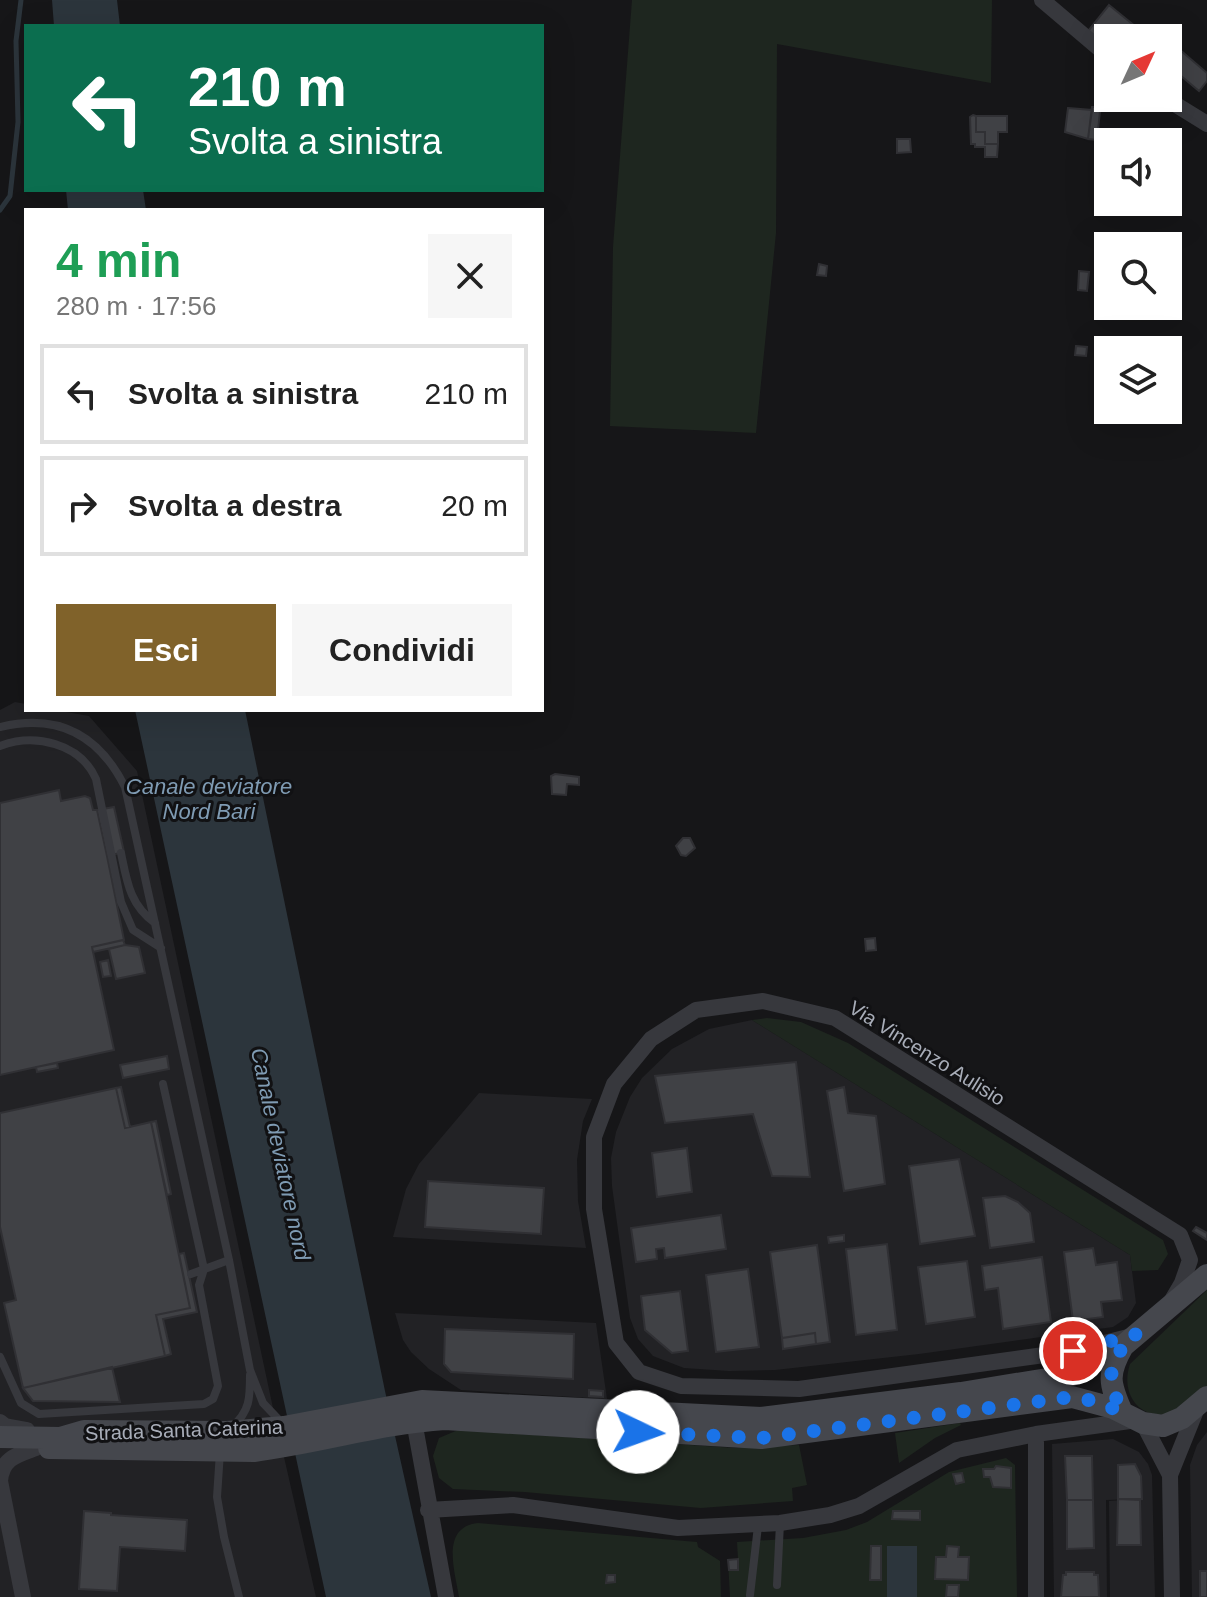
<!DOCTYPE html>
<html lang="it">
<meta charset="utf-8">
<style>
body{margin:0;font-family:Helvetica,sans-serif;background:#f6f6f6;color:#222;height:100vh;display:flex;flex-direction:column;font-size:30px;white-space:nowrap}
*{box-sizing:border-box;margin:0}
p{font-size:26px;color:#767676}
.icon{flex:none;width:44px;height:44px;fill:none;stroke:currentColor;stroke-width:2;stroke-linecap:round;stroke-linejoin:round}
.map{position:relative;flex:1;overflow:hidden}
.details{position:absolute;left:24px;top:208px;width:520px;height:504px;display:flex;flex-direction:column;background:#fff;border-radius:0px;box-shadow:0 8px 32px #0002}
.details>*{flex:none}
.top-card{position:absolute;left:24px;top:24px;width:520px;height:168px;border-radius:0px;box-shadow:0 8px 32px #0002;background:#0b6e4f;color:#fff;overflow:hidden}
.needle{width:52px;rotate:46deg}
.fabs{position:absolute;left:1094px;top:24px;display:grid;gap:16px}
.fabs a{display:grid;place-items:center;width:88px;height:88px;border-radius:0px;background:#fff;box-shadow:0 8px 32px #0002;font-size:40px}
.pin{position:absolute;display:grid;place-items:center;width:68px;height:68px;color:#fff;margin:-34px;border:4px solid #fff;border-radius:50%;box-shadow:0 2px 8px #0007}
.me{position:absolute;width:88px;margin:-44px;rotate:93deg;stroke-linejoin:round;filter:drop-shadow(0 0 6px #0008)}
.turn{display:flex;align-items:center;gap:28px;height:168px;padding:0 32px;font-size:36px}
.turn .icon{width:104px;height:104px;stroke-width:2.5}
.turn b{display:block;font-size:56px;line-height:68px}
.round{display:grid;place-items:center;flex:none;width:84px;height:84px;border-radius:0px;background:#f6f6f6}
.overview{display:flex;align-items:center;justify-content:space-between;height:136px;padding:0 32px}
h1{font-size:48px;font-weight:800;line-height:60px;color:#1e9e55}
.action{display:flex;gap:16px;margin-top:auto;padding:16px 32px}
.action a{flex:1;height:92px;border-radius:0px;background:#80622a;color:#fff;font-size:32px;font-weight:800;line-height:92px;text-align:center}
.action a+a{background:#f6f6f6;color:#222}
ul{padding:0;list-style:none}
li{display:flex;align-items:center;gap:24px;height:100px;margin:0 16px 12px;padding:0 16px;border:4px solid #e0e0e0;border-radius:0px}
li div{flex:1}
li b{display:block;font-size:30px}
li em{font-style:normal}
.map>svg:first-child{display:block}
.built{fill:#222225}
.green{fill:#1e261f}
.water{fill:#2c353c}
.lines{fill:none;stroke-linecap:round;stroke-linejoin:round}
.stream{stroke:#2c353c;stroke-width:5}
.building{fill:#404145;stroke:#303034;stroke-width:2}
.lane{stroke:#37383d;stroke-width:8}
.street{stroke:#37383d;stroke-width:16}
.secondary{stroke:#45474d;stroke-width:22}
.route{stroke:#1a73e8;stroke-width:14;stroke-dasharray:0 25.2}
.labels{text-anchor:middle;stroke-width:6;stroke-linejoin:round;paint-order:stroke}
.street-label{font-size:20px;fill:#a8adb8;stroke:#111113}
.water-label{font-size:22px;font-style:italic;fill:#7f9bb3;stroke:#111113}
</style>
<div class="map">
<svg width="1207" height="1597" viewBox="0 0 1207 1597">
<rect width="100%" height="100%" fill="#161618"/>
<path class="built" d="M15 702 26 704V710H55L89 716 137 771 276 1422 316 1597H0V710Z
M752 1020 1130 1255 1136 1303 1128 1317 1113 1327 919 1354 775 1370 729 1371 684 1368 653 1356 638 1339 630 1318 612 1186 611 1158 616 1132 630 1097 642 1078 672 1049 709 1029Z
M479 1093 592 1099 583 1121 577 1160 578 1201 586 1248 393 1237 406 1189 419 1164Z
M395 1313 596 1323 607 1399 461 1390 429 1369 411 1352 403 1340Z
M1207 1432V1597H1192L1190 1465 1197 1445Z
M1113 1439 1139 1452 1148 1464 1152 1475 1155 1597H1110L1109 1501 1137 1499 1106 1500 1107 1597H1054L1052 1444Z"/>
<path class="green" d="M632 0H992L991 83 777 44 776 233 756 433 610 426 613 247Z
M767 1018 801 1022 848 1043 1163 1240 1168 1254 1158 1270 1132 1271 1130 1255 752 1020Z
M1207 1290V1386C1200 1393 1192 1403 1183 1408 1148 1428 1118 1400 1130 1364Z
M960 1423 961 1425 935 1438 899 1463 895 1433Z
M458 1430 736 1448 799 1445 807 1485 792 1488 793 1501 701 1508 525 1492 453 1489 439 1478 433 1456 439 1438Z
M1006 1458 1015 1465 1017 1597H730L728 1560 738 1559 737 1542 803 1538 846 1530 867 1522 949 1472Z
M478 1523 697 1542 698 1547 720 1561 721 1597H459C455 1572 440 1527 478 1523Z"/>
<path class="water" d="M52 0H117L120 26H54Z
M66 190H143L146 210H68Z
M135 710H245L385 1391 431 1597H326Z
M887 1546H917V1597H887Z"/>
<g class="lines">
<path class="stream" d="M0 210 10 196 18 122 16 41 21 0"/>
</g>
<path class="building" d="M1109 5 1141 31 1136 38H1108V48L1103 40 1101 42 1088 31Z
M1152 30 1162 38H1145Z
M1172 43 1207 73V81L1199 91 1168 65V47Z
M1092 107H1098L1097 111H1100L1097 140 1088 139Z
M1068 108 1092 110 1088 139 1065 132Z
M973 115 976 116V132H985V144H998L997 157H985V147H975V144H971L970 117Z
M976 116H1007V132H998V144H985V132H976Z
M897 139H910L911 152 897 153Z
M819 264 827 266 826 276 817 275Z
M1079 271 1089 272 1087 291 1078 290Z
M1076 346 1087 347 1086 356 1075 355Z
M555 774 579 777V785L567 784 566 795 552 794 551 776Z
M59 790 61 801 85 796 90 798 93 810H97L107 856 124 940 92 947 114 1050 0 1075V803Z
M114 807 124 852 107 856 97 810Z
M683 838H690L695 848 686 856 681 855 676 846Z
M875 938 876 950 866 951 865 939Z
M123 940 125 945 93 952 92 947Z
M125 945 139 947 145 973 116 979 109 949Z
M108 960 111 976 103 977 100 962Z
M167 1056 169 1069 123 1078 120 1065Z
M796 1062 810 1177 772 1176 753 1114 665 1123 655 1076Z
M57 1063 58 1068 37 1072 36 1067Z
M121 1087 130 1127 125 1128 116 1088Z
M844 1087 848 1113 876 1116 885 1184 844 1191 827 1091Z
M116 1088 125 1128 151 1122 190 1308 156 1315 165 1356 23 1388 4 1303 16 1300 0 1227V1113Z
M156 1121 171 1194 167 1195 151 1122Z
M687 1148 692 1192 657 1197 652 1153Z
M959 1159 975 1236 920 1244 909 1166Z
M428 1181 544 1188 541 1234 425 1227Z
M1005 1196 1018 1202 1030 1213 1034 1242 990 1248 983 1198Z
M721 1215 726 1249 665 1258 664 1248 656 1249 657 1259 636 1262 631 1228Z
M1196 1227 1207 1233V1240L1193 1231Z
M844 1235V1241L829 1243 828 1237Z
M887 1244 897 1330 856 1335 846 1249Z
M817 1245 830 1342 816 1344 815 1333 782 1338 770 1252Z
M1093 1248 1096 1265 1117 1262 1122 1300 1101 1302 1103 1317 1073 1321 1064 1252Z
M184 1253 197 1312 163 1319 171 1354 165 1356 156 1315 190 1308 179 1254Z
M1042 1257 1051 1322 1003 1329 998 1288 985 1290 982 1266Z
M967 1261 975 1317 926 1324 918 1267Z
M748 1269 759 1347 716 1352 706 1275Z
M680 1291 688 1351 672 1353 645 1330 641 1296Z
M445 1329 574 1334 573 1379 451 1372 444 1364Z
M815 1333 816 1344 783 1349 782 1338Z
M112 1367 120 1402 33 1401 23 1388Z
M589 1390 603 1391V1397L589 1396Z
M1065 1456H1092L1093 1500H1067Z
M1135 1464 1141 1476 1142 1499H1118V1465Z
M996 1466 1011 1468V1488L993 1487 990 1477H984L983 1469H994Z
M962 1473 964 1482 956 1484 953 1474Z
M1118 1499 1140 1500 1141 1545H1117Z
M1067 1500H1093L1094 1548 1067 1549Z
M84 1511 111 1513V1515L187 1520 185 1551 120 1547 117 1591 79 1589Z
M893 1511H920V1520L892 1519Z
M871 1546H881V1580H870Z
M947 1546 959 1547 958 1557H969L968 1580 935 1579 936 1557H946Z
M738 1559V1570H729L728 1560Z
M1200 1571H1207V1597H1200Z
M1066 1572H1094V1575H1098L1099 1597H1061L1063 1575H1066Z
M607 1575H615V1582L606 1583Z
M947 1585H959L958 1597H946Z"/>
<g class="lines">
<path class="lane" d="M0 727C58 713 99 735 125 787L229 1260 250 1370 263 1403 281 1422
M0 746C35 733 80 743 96 779L121 902 133 930 161 948
M121 853C127 882 130 905 155 923
M191 1274 229 1260
M0 1357 21 1403 39 1414 204 1404 213 1399 218 1386 199 1285 204 1269 163 1084
M232 1427C250 1411 250 1398 250 1375
M220 1452 217 1497 224 1537 239 1597
M777 1585 780 1523
M750 1595 758 1526"/>
<path class="street" d="M1042 0 1108 56
M1165 98 1207 124
M1128 1337 1073 1351 799 1389 681 1386 639 1372 616 1343 594 1209V1137L614 1084 651 1039 696 1010 763 1001 835 1018 1180 1235 1190 1260 1182 1283 1172 1300
M414 1421 446 1597
M0 1422 5 1426 27 1430
M1143 1423 1170 1475
M1036 1434V1597
M428 1510 513 1505 678 1528 780 1523 830 1515 859 1506 957 1450 1036 1434 1137 1420
M23 1597 0 1481C2 1458 17 1455 36 1448
M1172 1597 1170 1475 1197 1408"/>
<path class="secondary" d="M1122 1412C1109 1383 1107 1374 1123 1346
M0 1437 60 1438 84 1431 227 1432 284 1427 422 1401 761 1418 961 1393 1072 1375 1123 1346 1207 1275
M49 1448 254 1451C318 1443 380 1423 445 1419L761 1438 1072 1397 1113 1408 1143 1423 1163 1426 1182 1418 1207 1397"/>
</g>
<g class="lines">
<path class="route" d="M638 1432 761 1438 1072 1397 1094 1401 1122 1412C1106 1377 1106 1360 1137 1334L1073 1351"/>
</g>
<g class="labels">
<g class="street-label">
<text transform="translate(927 1053) rotate(32)" y="7">Via Vincenzo Aulisio</text>
<text transform="translate(184 1430) rotate(-2)" y="7">Strada Santa Caterina</text>
</g>
<g class="water-label">
<text x="209" y="794">Canale deviatore<tspan x="209" dy="25">Nord Bari</tspan></text>
<text transform="translate(281 1154) rotate(78)" y="8">Canale deviatore nord</text>
</g>
</g>
</svg>
<div class="fabs">
<a><svg class="needle" viewBox="-14 -14 28 28"><path d="M0-13l5 13h-10z" fill="#e53935"/><path d="M0 13l5-13h-10z" fill="#767676"/></svg></a>
<a><svg class="icon" aria-label="sound" viewBox="0 0 24 24"><path d="M4 9h4l5-4v14l-5-4H4zM17 9q2 3 0 6"/></svg></a>
<a><svg class="icon" aria-label="search" viewBox="0 0 24 24"><circle cx="10" cy="10" r="6"/><path d="M15 15l6 6"/></svg></a>
<a><svg class="icon" aria-label="layers" viewBox="0 0 24 24"><path d="M12 4l9 5-9 5-9-5zM3 14l9 5 9-5"/></svg></a>
</div>
<div class="pin" style="left:1073px;top:1351px;background:#d93025"><svg class="icon" aria-label="arrive" viewBox="0 0 24 24"><path d="M6 21V4h12l-3 4 3 4H6"/></svg></div>
<svg class="me" style="left:638px;top:1432px" viewBox="-20 -20 40 40"><circle r="19" fill="#fff"/><path d="M0-13L10 11 0 6-10 11z" fill="#1a73e8"/></svg>
<div class="top-card">
<div class="turn"><svg class="icon" aria-label="left" viewBox="0 0 24 24"><path d="M17 20v-9H6M10 6l-5 5 5 5"/></svg><div><b>210 m</b>Svolta a sinistra</div></div>
</div>
<section class="details">
<div class="overview"><div><h1>4 min</h1><p>280 m · 17:56</p></div><a class="round"><svg class="icon" aria-label="close" viewBox="0 0 24 24"><path d="M6 6l12 12M18 6L6 18"/></svg></a></div>
<ul>
<li><svg class="icon" aria-label="left" viewBox="0 0 24 24"><path d="M17 20v-9H6M10 6l-5 5 5 5"/></svg><div><b>Svolta a sinistra</b></div><em>210 m</em></li>
<li><svg class="icon" aria-label="right" viewBox="0 0 24 24"><path d="M7 20v-9h11M14 6l5 5-5 5"/></svg><div><b>Svolta a destra</b></div><em>20 m</em></li>
</ul>
<div class="action"><a>Esci</a><a>Condividi</a></div>
</section>
</div>
